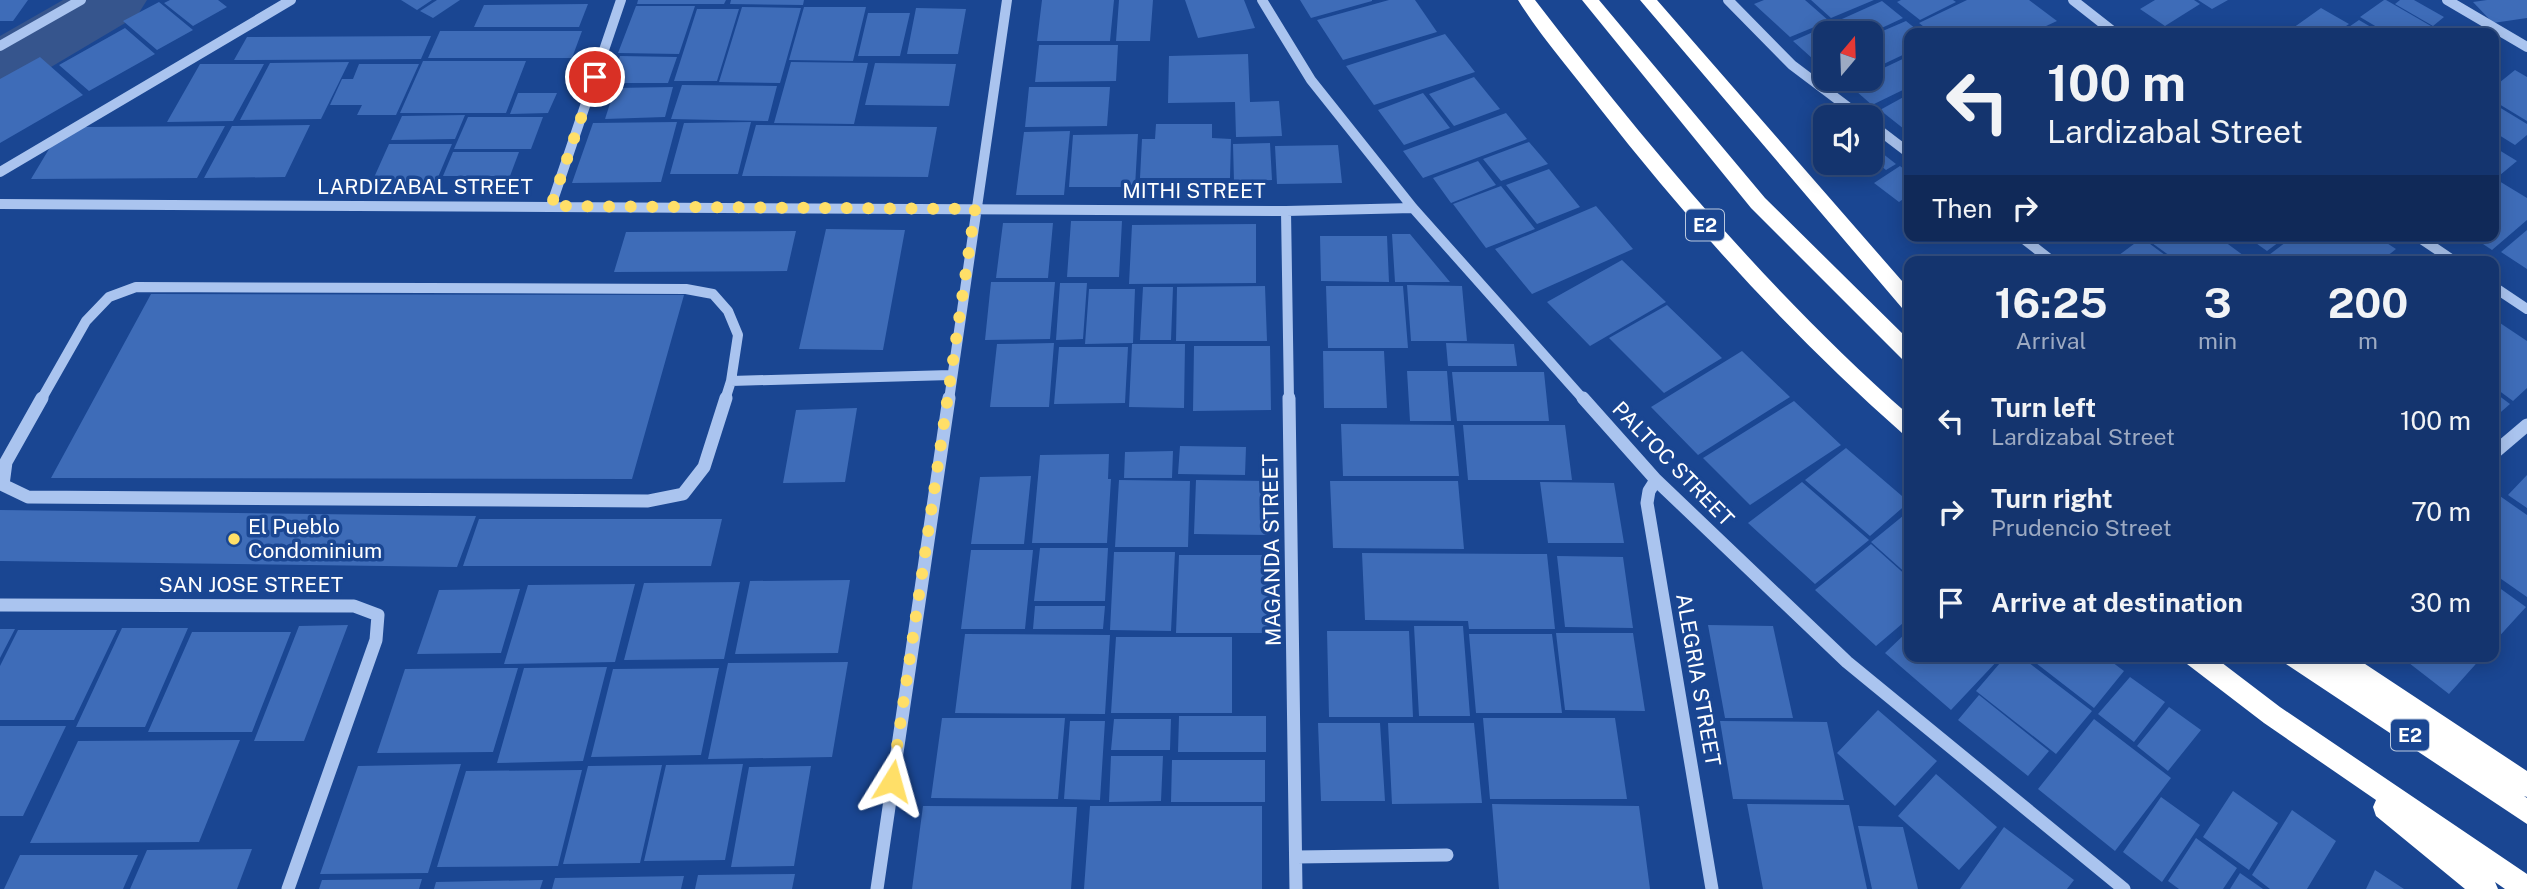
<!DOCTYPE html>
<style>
body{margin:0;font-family:"Public Sans",sans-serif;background:#213f76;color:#f1f3f6;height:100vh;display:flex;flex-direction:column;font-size:26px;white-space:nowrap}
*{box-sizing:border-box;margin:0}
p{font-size:23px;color:#9daac2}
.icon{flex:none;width:38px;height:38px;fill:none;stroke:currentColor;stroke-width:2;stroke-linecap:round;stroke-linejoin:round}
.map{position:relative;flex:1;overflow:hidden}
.drawer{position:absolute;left:1904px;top:256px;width:595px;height:406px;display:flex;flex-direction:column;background:#14346e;border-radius:14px;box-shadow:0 4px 18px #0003,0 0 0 2px #334f81}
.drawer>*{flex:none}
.top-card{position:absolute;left:1904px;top:28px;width:595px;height:214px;border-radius:14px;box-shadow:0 4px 18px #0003,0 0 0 2px #334f81;background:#14346e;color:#f1f3f6;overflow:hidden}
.needle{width:46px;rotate:19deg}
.tools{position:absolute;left:1813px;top:21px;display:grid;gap:14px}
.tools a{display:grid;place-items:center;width:70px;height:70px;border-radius:14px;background:#14346e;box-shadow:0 4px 18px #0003,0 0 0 2px #334f81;font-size:35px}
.pin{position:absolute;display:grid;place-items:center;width:60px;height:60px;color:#fff;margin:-30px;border:4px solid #fff;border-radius:50%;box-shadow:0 2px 7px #0007}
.me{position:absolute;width:77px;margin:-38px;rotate:8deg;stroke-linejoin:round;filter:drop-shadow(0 0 5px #0008)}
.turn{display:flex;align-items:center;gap:24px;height:147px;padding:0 28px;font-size:32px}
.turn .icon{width:91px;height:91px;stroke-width:2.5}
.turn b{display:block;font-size:49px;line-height:60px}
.then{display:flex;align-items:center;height:66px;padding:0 28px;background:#0003;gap:14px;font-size:26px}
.eta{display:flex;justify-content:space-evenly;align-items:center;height:119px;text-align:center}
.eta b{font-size:42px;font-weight:700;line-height:49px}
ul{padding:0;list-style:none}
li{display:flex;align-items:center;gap:21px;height:91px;padding:0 28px}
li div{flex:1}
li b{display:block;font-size:26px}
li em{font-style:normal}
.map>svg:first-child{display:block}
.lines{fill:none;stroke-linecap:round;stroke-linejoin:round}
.river{fill:#36558d;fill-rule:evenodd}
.building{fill:#3e6cb8}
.minor-far1{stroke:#aac4ef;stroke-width:10}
.minor{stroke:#aac4ef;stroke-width:13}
.highway{fill:#fff;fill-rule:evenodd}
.route{stroke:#ffdf68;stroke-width:12;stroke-dasharray:0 21.6}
.poi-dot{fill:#ffdf68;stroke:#1a4692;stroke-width:2.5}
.labels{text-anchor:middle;stroke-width:7;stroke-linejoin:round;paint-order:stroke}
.shield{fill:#1a4692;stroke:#bac8de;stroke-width:2}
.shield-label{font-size:19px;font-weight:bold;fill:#fff}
.street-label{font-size:21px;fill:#fff;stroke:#1a4692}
.poi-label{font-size:21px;fill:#fff;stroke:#1a4692;text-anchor:start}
</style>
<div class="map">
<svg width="2527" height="889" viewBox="0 0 2527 889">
<rect width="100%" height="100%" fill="#1a4692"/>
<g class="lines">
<path class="river" d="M63 0H147L137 16 24 83 0 90V36Z"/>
</g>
<path class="building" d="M0 0H28L13 21H0Z
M170 0H218L227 7 193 26 164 3Z
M401 0H432L417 10Z
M437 0H460L433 18 420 11Z
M638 0H726L724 4H637Z
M731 0H804L803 5 730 4Z
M1042 0H1114L1110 41H1037Z
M1119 0H1153L1150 41H1116Z
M1185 0H1244L1255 28 1198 38Z
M1300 0H1372V1L1311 18Z
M1389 0H1415L1437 32 1343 60 1317 20Z
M1764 0H1805L1829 21 1790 37 1754 4Z
M1811 0H1874L1831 18Z
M1901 0H1953L1956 2 1920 20 1897 2Z
M1967 0H2029L2057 21 2031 33H1932L1919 23Z
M2155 0H2194L2200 4 2165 26 2140 9Z
M2198 0H2228L2212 9Z
M2384 0H2386L2443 33H2387L2360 17Z
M2400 0H2414L2444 17 2433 26 2395 4Z
M2487 0H2527V18L2493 23 2473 2Z
M1882 1 1903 18 1871 33H1825V54L1813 59 1793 41Z
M159 2 193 30 157 50 123 21Z
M588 4 579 27H474L484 5Z
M636 6H695L679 54 618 53Z
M742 7 801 8 780 83 719 82Z
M804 7H866L853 61 789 60Z
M916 8 966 9 958 54H907Z
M2321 8 2349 24 2336 33H2286Z
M697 9H739L717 81H674Z
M868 13H910L900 56H858Z
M2359 20 2381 33H2340Z
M1906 21 1921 33H1909V52L1871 70V36Z
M125 28 155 54 89 91 59 65Z
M440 31H582L572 58H428Z
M1445 34 1475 72 1374 105 1346 66Z
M431 36 421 59 234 60 247 37Z
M1039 45H1118L1116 81 1035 82Z
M1248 54 1250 102 1279 101 1282 136 1236 137 1235 102 1168 103 1169 56Z
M620 56 677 57 668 83H610Z
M1909 56V87L1872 105 1848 84 1860 79H1871V74Z
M40 57 83 95 0 143V79Z
M423 61H526L506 113H400Z
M349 62 321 119 240 120 270 63Z
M791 62 868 63 854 124 774 123Z
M875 63 956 64 949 106 865 105Z
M200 64H264L233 121 167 122Z
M359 64H419L396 115H357L362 105H330L342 79H353Z
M2515 70 2527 77V121L2494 101V87Z
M1474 77 1500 109 1454 126 1429 94Z
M682 85 777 86 768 121 671 119Z
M673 87 665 117 605 119 615 88Z
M1029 87H1110L1107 126 1025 127Z
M518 93H557L548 113 510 114Z
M1423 93 1450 128 1404 145 1378 110Z
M1909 94V126L1904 129 1880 110Z
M2494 104 2527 124V135L2515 145 2494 132Z
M1506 113 1527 139 1423 178 1403 151Z
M465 115 455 139 391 140 402 116Z
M468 117H543L531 149H454Z
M677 122 661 182 572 183 593 123Z
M751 122 738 174H670L684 123Z
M1156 124H1212V138L1231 139 1230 178H1140L1142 139H1155Z
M310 125 285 177 204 178 232 126Z
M756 125 937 127 928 177 742 176Z
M225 126 197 178 31 179 52 144 80 127Z
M1070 131 1064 195H1016L1024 132Z
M1138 134 1135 187H1069L1073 135Z
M1529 142 1548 164 1501 181 1483 159Z
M1270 143 1272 180 1234 182 1233 144Z
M389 144H452L436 182H372Z
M1338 145 1342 183 1277 184 1275 146Z
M1873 146 1896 164 1886 170 1871 158V148Z
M2494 147 2517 161 2494 180Z
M453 152H519L510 176H443Z
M1478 161 1496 185 1451 203 1433 178Z
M1900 166 1909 173V195L1899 202 1874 183Z
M1549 169 1580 207 1537 224 1506 185Z
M2499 181 2527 198V220L2492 250 2471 236H2494V185Z
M1501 186 1535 229 1486 248 1453 204Z
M1596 206 1633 249 1532 294 1495 249Z
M1071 221H1122L1119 277H1067Z
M1003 223H1053L1048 278H996Z
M1256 224V283L1129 284 1132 225Z
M826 229 905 230 883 350 799 349Z
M2527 230V269L2501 252Z
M796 231 787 271 614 272 626 232Z
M1392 234H1410L1450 282H1395Z
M1320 236H1387L1389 282 1321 281Z
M2162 236H2217L2251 261H2177L2152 243Z
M2246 236H2287L2267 251Z
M2294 236H2376L2396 249 2381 261H2261Z
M2142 238 2173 261H2111Z
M1622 260 1666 302 1590 346 1547 302Z
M991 282H1055L1050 339 985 340Z
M1060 283H1087L1083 339 1056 340Z
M1407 285 1462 286 1467 341H1411Z
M1265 286 1267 341H1176L1177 287Z
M1326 286H1403L1408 348H1328Z
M1143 287H1173L1171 340H1140Z
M1089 289H1135L1133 343 1085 344Z
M151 294 684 295 632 479 51 478Z
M1667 305 1722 358 1664 393 1609 338Z
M2494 319 2527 341V388L2513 401 2494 387Z
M1054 343 1049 407H990L997 344Z
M1446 343 1514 344 1517 366H1448Z
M1132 344H1185L1184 408 1129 407Z
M1194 346H1270L1271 410 1193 411Z
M1059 347H1128L1125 403 1054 404Z
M1323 351H1384L1387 408H1324Z
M1742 351 1790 397 1698 455 1651 407Z
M1407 371H1447L1451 421H1410Z
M1452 372H1544L1549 421H1457Z
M2494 392 2510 404 2494 418Z
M1794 401 1841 445 1750 505 1703 458Z
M857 408 845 482 783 483 796 410Z
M1341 424 1454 425 1459 476H1343Z
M1463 425H1565L1572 480H1468Z
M1180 446 1246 447 1245 475 1178 474Z
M1846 448 1909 502 1870 536 1805 480Z
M1173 451 1172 478H1124L1125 452Z
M1109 454 1108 479H1111L1107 543H1032L1040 455Z
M2527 475V508L2508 495Z
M1031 476 1024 544H971L980 477Z
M1119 480 1190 481 1188 547H1115Z
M1196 480 1267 481V535L1194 534Z
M1330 481H1458L1464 549 1333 548Z
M1540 482 1614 483 1624 543H1548Z
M1802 482 1869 540 1815 584 1748 523Z
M2497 494 2527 515V597L2494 574V497Z
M0 510 476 516 457 567 0 561Z
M1909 511V576L1871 542Z
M479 519H722L711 566H463Z
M1871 544 1909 578V618L1876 646 1815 590Z
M1040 548H1108L1105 601H1034Z
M971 550H1033L1025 629H961Z
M1114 552H1175L1171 631 1110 630Z
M1362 553 1547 554 1555 629H1469L1468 621 1365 620Z
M1179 555H1268L1269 633H1176Z
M1557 556 1623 557 1633 628 1565 627Z
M850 580 838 653 735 654 750 581Z
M740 582 724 659 624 660 644 583Z
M635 584 615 662 504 664 528 585Z
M2494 584 2526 607 2494 642Z
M520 589 501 653 417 654 439 590Z
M1035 606H1105L1103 629H1033Z
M348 625 304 741H254L299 626Z
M1708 625 1773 626 1793 718H1725Z
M1414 626H1463L1470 716H1419Z
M122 628H188L145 727H76Z
M0 629H15L0 658Z
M18 630H117L74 720H0V666Z
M1909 630V656H1995L1999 659 1951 710 1885 653Z
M1327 631H1409L1413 717H1329Z
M192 632H291L252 732H148Z
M1556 633H1633L1645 711 1565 710Z
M965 634 1110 635 1105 714 955 713Z
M1469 634H1552L1562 713H1476Z
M1116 637H1232V713H1111Z
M2006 656H2020L2092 711 2056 754 1976 691Z
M2027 656H2104L2124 671 2094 708Z
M2400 656H2483L2449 694Z
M848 662 832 757 708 759 728 663Z
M607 667 583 761 497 763 524 668Z
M518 668 493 752 377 753 405 669Z
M719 668 701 755 591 757 613 669Z
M2130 677 2165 702 2134 742 2098 714Z
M1979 695 2049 751 2028 776 1958 720Z
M2169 707 2201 730 2168 771 2137 746Z
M1878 710 1937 761 1895 806 1837 753Z
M1179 716H1266V752H1178Z
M942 718H1065L1058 799 931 798Z
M1483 718H1615L1627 799H1490Z
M1114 719H1171L1170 750H1111Z
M2094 719 2171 778 2115 851 2038 789Z
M1070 721H1105L1100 800 1064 799Z
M1720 721 1827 722 1844 800 1733 799Z
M1318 723H1380L1385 801H1321Z
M1388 723H1474L1482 803 1392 804Z
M0 726H66L23 816H0Z
M240 740 199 842 30 843 78 741Z
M1111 756H1163L1161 801 1109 802Z
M1172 760H1265V802H1171Z
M461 764 428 873 320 874 358 766Z
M743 764 725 860 644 861 666 765Z
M662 765 640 863 563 864 588 766Z
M811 766 794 866 731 867 749 767Z
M582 770 558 866 437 867 466 771Z
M1936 774 1997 827 1959 870 1898 816Z
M2233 791 2278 823 2249 870 2203 837Z
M2161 797 2200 825 2162 882 2123 852Z
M1492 804 1639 806 1650 889H1499Z
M1747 804 1849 805 1867 889H1763Z
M923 806 1077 807 1071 889H912Z
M1090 806H1262V889H1084Z
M2292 810 2336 841 2307 889H2270L2252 875Z
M1858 826 1903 827 1918 889H1872Z
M2004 827 2074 880 2067 889H1960Z
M2196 838 2237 868 2223 889H2179L2168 881Z
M252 849 237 889H130L147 850Z
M20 855H138L123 889H4Z
M2375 870 2404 889H2366Z
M2240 873 2263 889H2230Z
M795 874 792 889H695L698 875Z
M684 876 681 889H552L555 878Z
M422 879 419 889H319L322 880Z
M543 880 540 889H434L436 882Z"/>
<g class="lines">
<path class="minor-far1" d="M1262 0 1311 80 1413 208 1584 400
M1728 0 1792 65 1861 117
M2073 0 2115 33
M2447 0 2527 47
M0 46 81 0
M1871 124 1909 153
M0 172 291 0
M0 204 1286 211 1413 208
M551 206 621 0
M1286 211 1289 400
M2020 236 2052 261
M2417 236 2454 261
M2494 287 2527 309
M731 381 951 375
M41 400 86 321 109 297 136 287 686 289 713 294 728 311 738 335 731 381 725 400
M949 400 1007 0"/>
<path class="minor" d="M42 398 6 462 3 485 28 497 648 501 683 494 704 467 726 398
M1289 398 1296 889
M1583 398 1656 480 1847 662 2124 889
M2494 453 2527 425
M1656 480 1649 491 1647 503 1712 889
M0 605 354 606 378 615 376 640 288 889
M1296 857 1447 855
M877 889 949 398"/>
<path class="highway" d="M1518 0H1535C1649 148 1768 291 1909 415V436L1902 433C1790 334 1690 224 1598 106 1571 71 1541 37 1518 0Z
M1582 0H1599L1765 198 1909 340V361L1902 359 1751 208Z
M1640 0H1657L1909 289V310L1902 308Z
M2184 656H2213L2280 707 2527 874V889H2505L2495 882 2498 889H2465L2376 816 2373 807 2376 800 2264 723 2187 664Z
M2283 656H2314L2325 663 2322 656H2353L2527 771V797L2524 796 2527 798V824L2286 664Z"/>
</g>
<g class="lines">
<path class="route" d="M595 77 551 206 975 209 892 781"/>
</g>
<circle class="poi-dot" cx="234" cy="539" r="7"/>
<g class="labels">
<g class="shield">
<rect x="1686" y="209.5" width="38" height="31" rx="5"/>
<rect x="2391" y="719.5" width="38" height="31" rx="5"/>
</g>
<g class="shield-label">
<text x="1705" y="232">E2</text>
<text x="2410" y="742">E2</text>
</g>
<g class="street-label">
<text x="425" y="194">LARDIZABAL STREET</text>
<text x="1194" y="198">MITHI STREET</text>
<text transform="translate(1673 464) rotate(46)" y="7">PALTOC STREET</text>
<text transform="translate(1272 550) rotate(-91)" y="7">MAGANDA STREET</text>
<text x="251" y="592">SAN JOSE STREET</text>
<text transform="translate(1698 680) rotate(80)" y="7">ALEGRIA STREET</text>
</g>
<g class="poi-label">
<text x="248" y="534">El Pueblo<tspan x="248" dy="24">Condominium</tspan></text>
</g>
</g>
</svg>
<div class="tools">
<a><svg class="needle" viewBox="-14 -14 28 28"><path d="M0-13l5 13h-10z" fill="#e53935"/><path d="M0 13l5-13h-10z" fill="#9daac2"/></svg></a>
<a><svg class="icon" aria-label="sound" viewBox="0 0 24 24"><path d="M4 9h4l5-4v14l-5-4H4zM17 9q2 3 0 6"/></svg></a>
</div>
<div class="pin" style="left:595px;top:77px;background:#d93025"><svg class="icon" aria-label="arrive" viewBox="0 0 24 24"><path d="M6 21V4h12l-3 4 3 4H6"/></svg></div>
<svg class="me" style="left:892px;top:781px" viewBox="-20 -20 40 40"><path d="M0-17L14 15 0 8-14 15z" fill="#ffdf68" stroke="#fff" stroke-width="4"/></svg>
<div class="top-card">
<div class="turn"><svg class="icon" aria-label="left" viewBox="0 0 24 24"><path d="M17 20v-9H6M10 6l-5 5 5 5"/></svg><div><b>100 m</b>Lardizabal Street</div></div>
<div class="then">Then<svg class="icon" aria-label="right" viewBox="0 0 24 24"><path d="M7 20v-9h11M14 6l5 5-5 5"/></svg></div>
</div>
<section class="drawer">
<div class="eta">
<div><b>16:25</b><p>Arrival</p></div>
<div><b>3</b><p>min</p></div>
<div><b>200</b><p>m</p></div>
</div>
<ul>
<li><svg class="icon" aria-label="left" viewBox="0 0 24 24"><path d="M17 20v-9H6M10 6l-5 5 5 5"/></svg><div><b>Turn left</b><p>Lardizabal Street</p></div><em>100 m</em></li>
<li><svg class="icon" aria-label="right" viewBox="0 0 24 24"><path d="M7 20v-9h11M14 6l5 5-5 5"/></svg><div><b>Turn right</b><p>Prudencio Street</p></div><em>70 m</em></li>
<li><svg class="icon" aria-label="arrive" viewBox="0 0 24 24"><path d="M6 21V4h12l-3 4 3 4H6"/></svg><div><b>Arrive at destination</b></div><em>30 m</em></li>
</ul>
</section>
</div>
